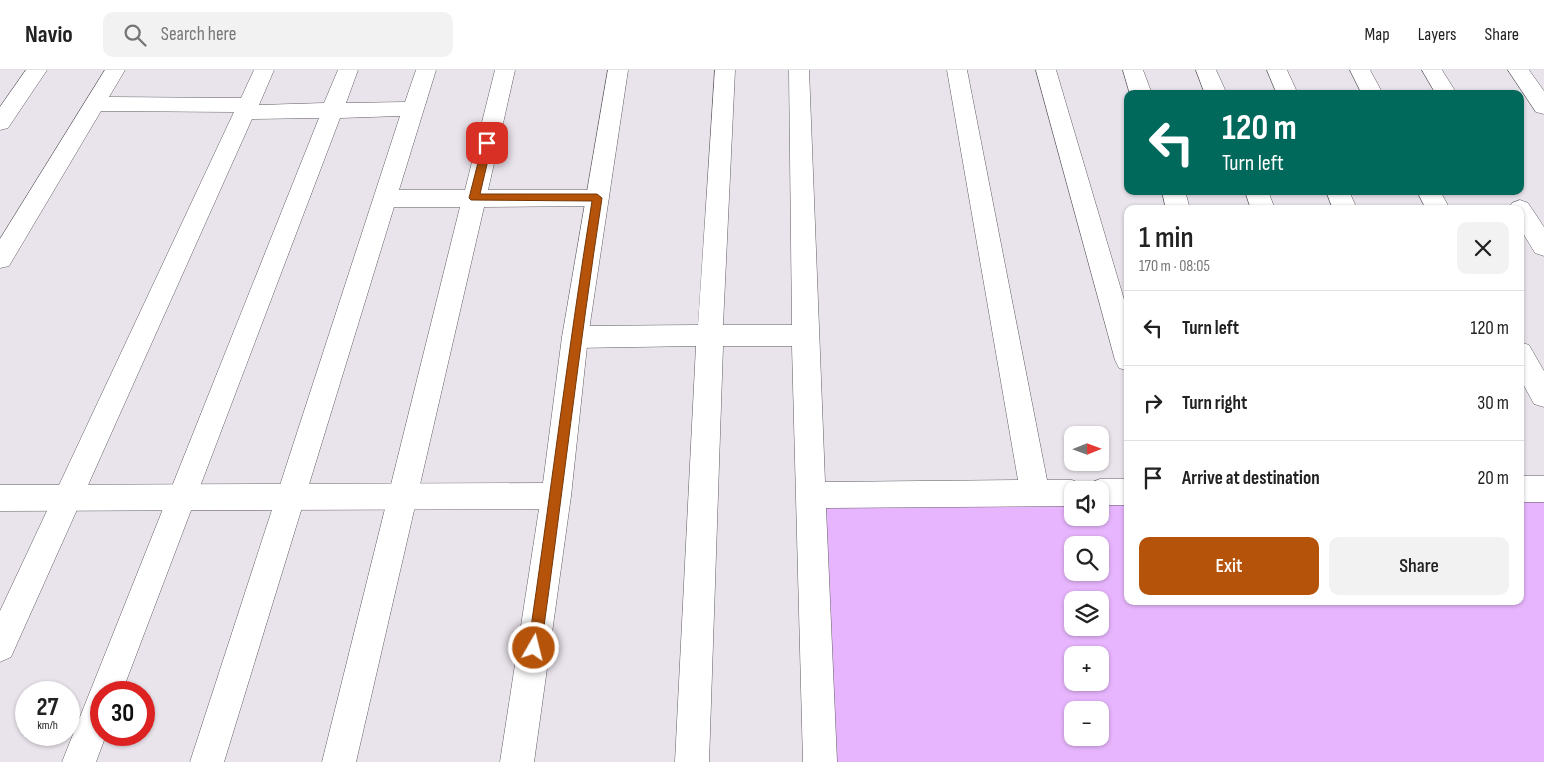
<!DOCTYPE html>
<meta charset="utf-8">
<style>
body{margin:0;font-family:"Sofia Sans Condensed",sans-serif;background:#f2f2f2;color:#222;height:100vh;display:flex;flex-direction:column;font-size:19px;white-space:nowrap}
*{box-sizing:border-box;margin:0}
p{font-size:16px;color:#767676}
.icon{flex:none;width:28px;height:28px;fill:none;stroke:currentColor;stroke-width:2;stroke-linecap:round;stroke-linejoin:round}
.map{position:relative;flex:1;overflow:hidden}
.details{position:absolute;left:1124px;top:135px;width:400px;height:400px;display:flex;flex-direction:column;background:#fff;border-radius:10px;box-shadow:0 1px 4px #0004}
.details>*{flex:none}
.top-card{position:absolute;left:1124px;top:20px;width:400px;height:105px;border-radius:10px;box-shadow:0 1px 4px #0004;background:#00695c;color:#fff;overflow:hidden}
.needle{width:32px;rotate:89deg}
.buttons{position:absolute;left:1064px;top:356px;display:grid;gap:10px}
.buttons a{display:grid;place-items:center;width:45px;height:45px;border-radius:10px;background:#fff;box-shadow:0 1px 4px #0004;font-size:25px}
.speed{position:absolute;left:15px;top:611px;display:flex;gap:10px;font-size:25px;font-weight:700;text-align:center}
.speed>*{display:grid;place-content:center;width:65px;height:65px;border-radius:50%;background:#fff;box-shadow:0 1px 4px #0004;line-height:1}
.speed small{font-size:12px;font-weight:400}
.speed .limit{border:8px solid #d22;background:#fff;color:#111}
.pin{position:absolute;display:grid;place-items:center;width:42px;height:42px;color:#fff;margin:-21px;border-radius:10px;box-shadow:0 2px 8px #0006}
.me{position:absolute;width:55px;margin:-28px;rotate:8deg;stroke-linejoin:round;filter:drop-shadow(0 0 4px #0008)}
.turn{display:flex;align-items:center;gap:18px;height:105px;padding:0 15px;font-size:22px}
.turn .icon{width:65px;height:65px;stroke-width:2.5}
.turn b{display:block;font-size:35px;line-height:42px}
.round{display:grid;place-items:center;flex:none;width:52px;height:52px;border-radius:10px;background:#f2f2f2}
.headline{display:flex;align-items:center;justify-content:space-between;height:85px;padding:0 15px}
h1{font-size:30px;font-weight:600;line-height:38px}
.cta{display:flex;gap:10px;margin-top:auto;padding:10px 15px}
.cta a{flex:1;height:58px;border-radius:10px;background:#b45309;color:#fff;font-size:20px;font-weight:600;line-height:58px;text-align:center}
.cta a+a{background:#f2f2f2;color:#222}
ul{padding:0;list-style:none}
li{display:flex;align-items:center;gap:15px;height:75px;padding:0 15px;border-top:1px solid #e0e0e0}
li div{flex:1}
li b{display:block;font-size:19px}
li em{font-style:normal}
header{display:flex;align-items:center;gap:30px;box-sizing:border-box;height:70px;padding:0 25px;background:#fff;border-bottom:1px solid #e0e0e0}
header strong{font-size:24px}
nav{display:flex;gap:28px;margin-inline-start:auto;font-size:18px}
.search{width:350px;height:45px;background:#f2f2f2;display:flex;align-items:center;gap:12px;box-sizing:border-box;padding:0 18px;border-radius:10px;color:#767676;font-size:19px}
.map>svg:first-child{display:block}
.green{fill:#e7b5fd;fill-rule:evenodd}
.lines{fill:none;stroke-linecap:round;stroke-linejoin:round}
.street-casing{stroke:#625d64;stroke-width:1}
.secondary-casing{stroke:#625d64;stroke-width:1}
.street{fill:#fff;fill-rule:evenodd}
.secondary{fill:#fff;fill-rule:evenodd}
.route{fill:#b45309;stroke:#753606}
</style>
<header>
<strong>Navio</strong>
<div class="search"><svg class="icon" aria-label="search" viewBox="0 0 24 24"><circle cx="10" cy="10" r="6"/><path d="M15 15l6 6"/></svg>Search here</div>
<nav><a>Map</a><a>Layers</a><a>Share</a></nav>
</header>
<div class="map">
<svg width="1544" height="692" viewBox="0 0 1544 692">
<rect width="100%" height="100%" fill="#e9e3eb"/>
<path class="green" d="M1544 421V692H837L825 433 1072 432V448H1100V432H1127L1128 531H1520V422ZM1072 475H1100V502H1072ZM1072 530H1100V558H1072ZM1072 585H1100V612H1072ZM1072 640H1100V668H1072Z"/>
<g class="lines">
<g class="street-casing">
<path id="street" d="M26 0H47L8 58 0 60V37Z
M105 0H125L109 27 241 28 254 0H274L259 35 324 33 338 0H358L346 33 405 32 416 0H436L399 120H465L495 0H515L488 120H597L605 122 609 128 605 134 597 136 484 137 356 692H322L460 137H394L224 692H190L400 46 340 48 122 622H101V665H106L96 692H62L319 48 252 49 11 587 0 592V541L234 42 101 41 9 196 0 198V169Z
M715 0H735L723 255H792L789 0H809L825 412 1018 410 947 0H967L1047 410H1072L1082 414 1085 420H1072V436L826 438 837 692H803L792 276H723L709 692H675L696 276 575 278 566 274 562 267 566 260 575 256 698 255Z
M1036 0H1056L1128 243V301L1119 298 1115 290Z
M1123 0H1143L1152 24H1130Z
M1196 0H1216L1227 24H1205Z
M1267 0H1287L1298 24H1277Z
M1350 0H1370L1383 24H1362Z
M1422 0H1442L1457 24H1436Z
M1508 0H1529L1544 21V44L1536 42Z
M1162 121H1185L1190 139H1166Z
M1245 121H1268L1275 139H1251Z
M1326 121H1349L1357 139H1333Z
M1417 121H1440L1450 139H1426Z
M1520 130 1528 133 1544 157V186L1535 183 1520 158V139H1508L1512 133Z
M1520 272 1529 275 1544 301V337L1534 334 1520 308Z
M1520 406H1544V432H1520Z
M1100 409H1128V435H1100V420H1086L1090 413Z
M556 413 566 417 571 426 534 692H500L541 426 546 417Z"/>
</g>
<g class="secondary-casing">
<path id="secondary" d="M608 0H628L588 267 571 426 566 435 556 439 0 441V415L543 413 562 267Z"/>
</g>
<use href="#street" class="street"/>
<use href="#secondary" class="secondary"/>
</g>
<path class="route" d="M487 70 492 73 480 124H597L602 128C579 277 562 428 541 578L539 583 534 584 529 583 528 578C550 429 568 280 592 131L471 130 469 128 483 73Z"/>
</svg>
<div class="buttons">
<a><svg class="needle" viewBox="-14 -14 28 28"><path d="M0-13l5 13h-10z" fill="#e53935"/><path d="M0 13l5-13h-10z" fill="#767676"/></svg></a>
<a><svg class="icon" aria-label="sound" viewBox="0 0 24 24"><path d="M4 9h4l5-4v14l-5-4H4zM17 9q2 3 0 6"/></svg></a>
<a><svg class="icon" aria-label="search" viewBox="0 0 24 24"><circle cx="10" cy="10" r="6"/><path d="M15 15l6 6"/></svg></a>
<a><svg class="icon" aria-label="layers" viewBox="0 0 24 24"><path d="M12 4l9 5-9 5-9-5zM3 14l9 5 9-5"/></svg></a>
<a>+</a>
<a>−</a>
</div>
<div class="speed"><div>27<small>km/h</small></div><div class="limit">30</div></div>
<div class="pin" style="left:487px;top:73px;background:#d93025"><svg class="icon" aria-label="arrive" viewBox="0 0 24 24"><path d="M6 21V4h12l-3 4 3 4H6"/></svg></div>
<svg class="me" style="left:534px;top:578px" viewBox="-20 -20 40 40"><circle r="17" fill="#b45309" stroke="#fff" stroke-width="3"/><path d="M0-11L8 9 0 5-8 9z" fill="#fff"/></svg>
<div class="top-card">
<div class="turn"><svg class="icon" aria-label="left" viewBox="0 0 24 24"><path d="M17 20v-9H6M10 6l-5 5 5 5"/></svg><div><b>120 m</b>Turn left</div></div>
</div>
<section class="details">
<div class="headline"><div><h1>1 min</h1><p>170 m · 08:05</p></div><a class="round"><svg class="icon" aria-label="close" viewBox="0 0 24 24"><path d="M6 6l12 12M18 6L6 18"/></svg></a></div>
<ul>
<li><svg class="icon" aria-label="left" viewBox="0 0 24 24"><path d="M17 20v-9H6M10 6l-5 5 5 5"/></svg><div><b>Turn left</b></div><em>120 m</em></li>
<li><svg class="icon" aria-label="right" viewBox="0 0 24 24"><path d="M7 20v-9h11M14 6l5 5-5 5"/></svg><div><b>Turn right</b></div><em>30 m</em></li>
<li><svg class="icon" aria-label="arrive" viewBox="0 0 24 24"><path d="M6 21V4h12l-3 4 3 4H6"/></svg><div><b>Arrive at destination</b></div><em>20 m</em></li>
</ul>
<div class="cta"><a>Exit</a><a>Share</a></div>
</section>
</div>
